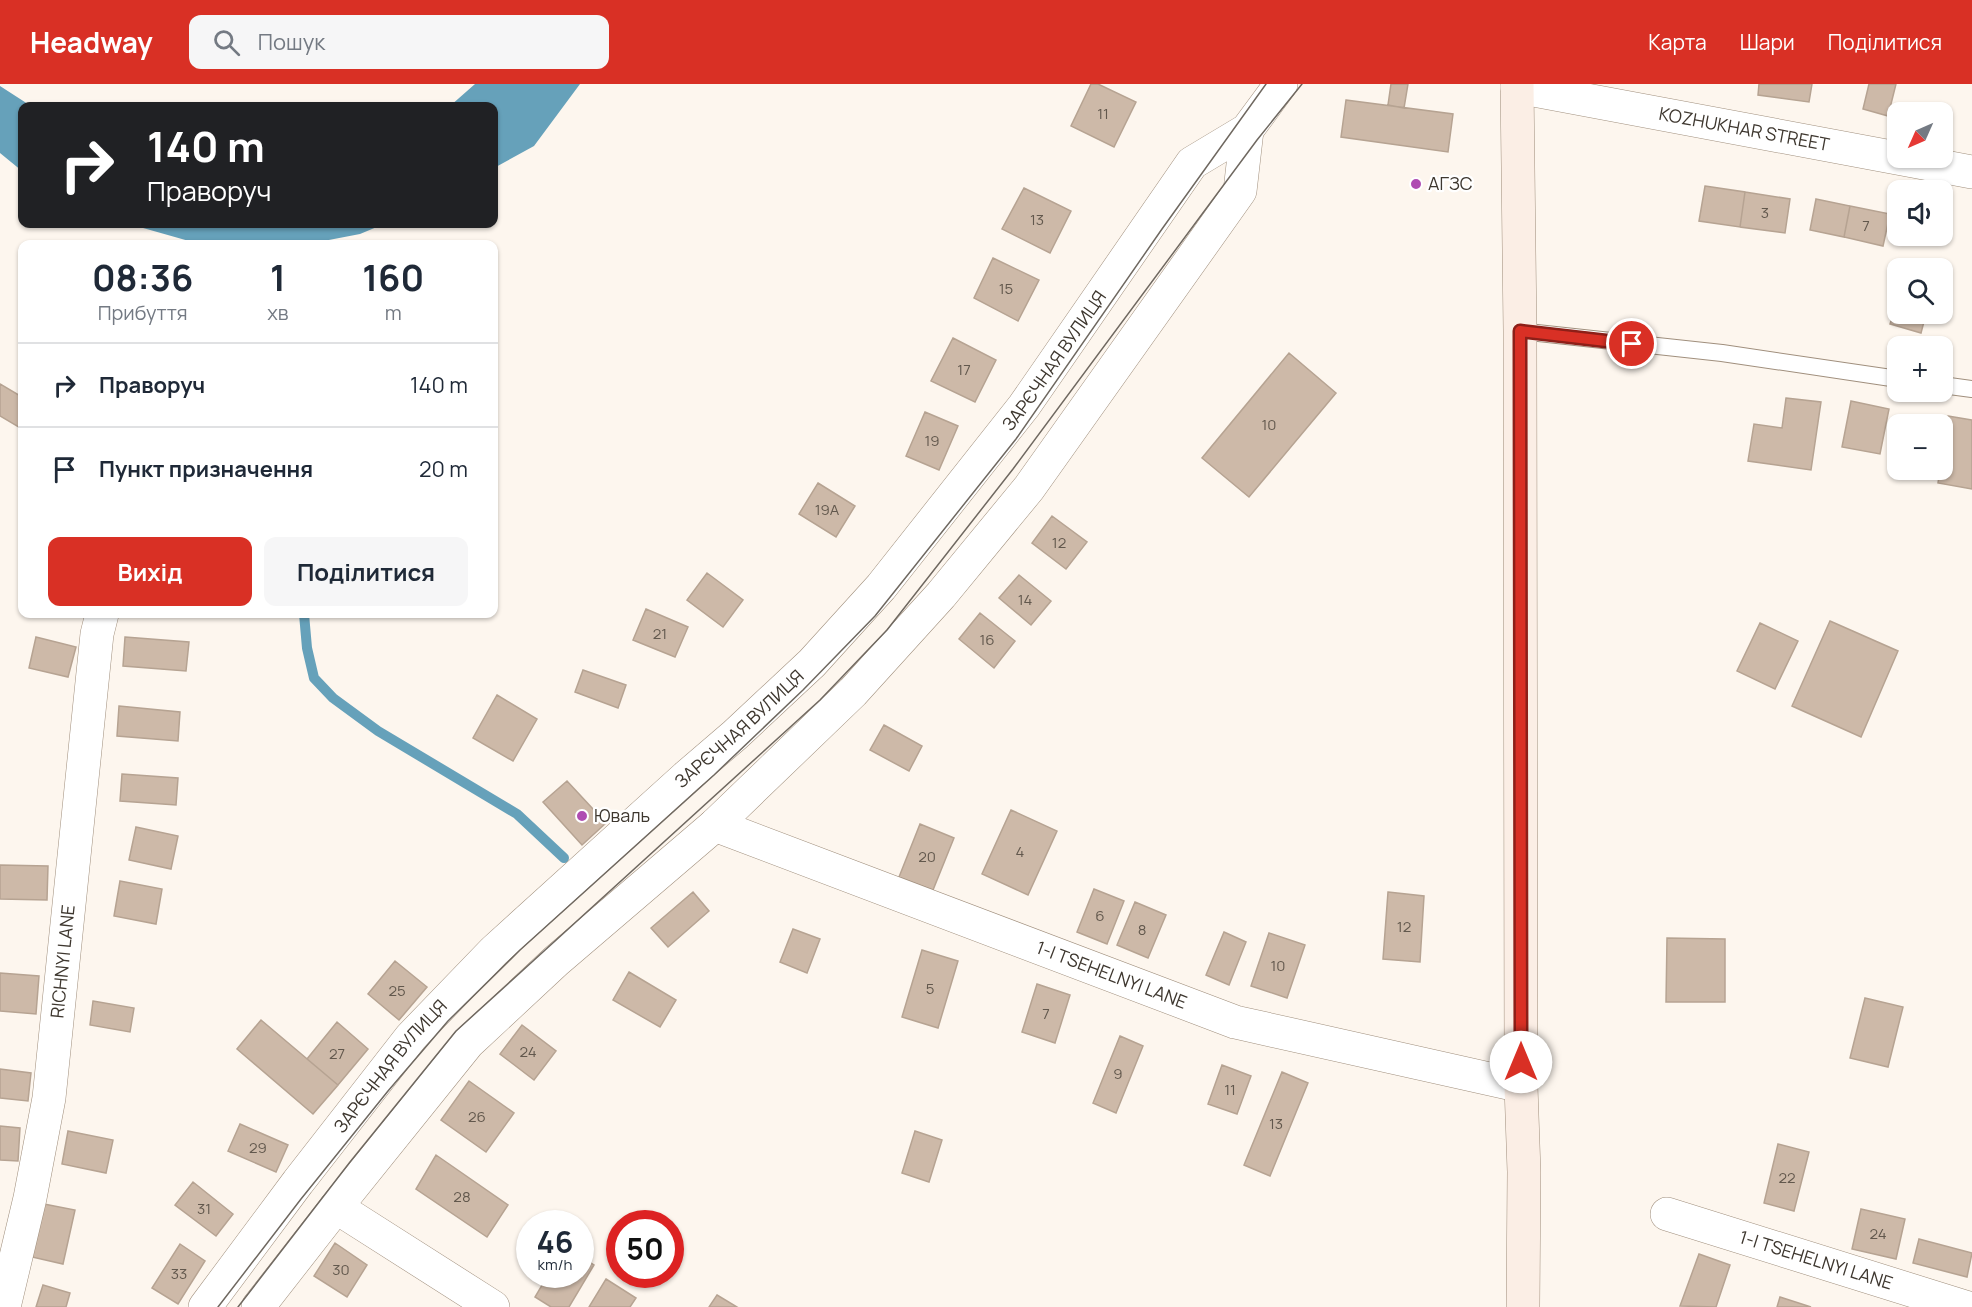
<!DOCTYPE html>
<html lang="uk">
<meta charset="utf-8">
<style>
body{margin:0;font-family:Manrope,sans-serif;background:#f6f6f7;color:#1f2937;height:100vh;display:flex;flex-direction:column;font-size:22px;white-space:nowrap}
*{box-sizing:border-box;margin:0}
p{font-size:20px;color:#747a83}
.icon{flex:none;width:33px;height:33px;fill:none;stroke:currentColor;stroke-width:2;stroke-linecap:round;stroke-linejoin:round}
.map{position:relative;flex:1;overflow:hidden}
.drawer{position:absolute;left:18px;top:156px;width:480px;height:378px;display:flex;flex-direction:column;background:#fff;border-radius:12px;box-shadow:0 2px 4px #0004}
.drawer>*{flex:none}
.top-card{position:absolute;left:18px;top:18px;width:480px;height:126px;border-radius:12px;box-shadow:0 2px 4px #0004;background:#202124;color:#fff;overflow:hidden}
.needle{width:39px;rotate:225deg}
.fabs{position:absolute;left:1887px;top:18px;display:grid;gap:12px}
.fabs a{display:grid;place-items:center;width:66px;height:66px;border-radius:12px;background:#fff;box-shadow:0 2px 4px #0004;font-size:30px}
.speed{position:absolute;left:516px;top:1126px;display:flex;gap:12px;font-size:30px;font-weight:700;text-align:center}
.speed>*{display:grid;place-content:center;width:78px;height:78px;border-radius:50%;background:#fff;box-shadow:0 2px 4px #0004;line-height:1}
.speed small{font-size:15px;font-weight:400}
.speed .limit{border:9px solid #d22;background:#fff;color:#111}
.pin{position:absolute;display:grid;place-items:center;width:51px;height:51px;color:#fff;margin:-26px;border:3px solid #fff;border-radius:50%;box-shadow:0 2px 6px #0007}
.me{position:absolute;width:66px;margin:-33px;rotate:0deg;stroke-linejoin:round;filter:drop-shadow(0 0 4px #0008)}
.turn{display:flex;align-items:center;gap:21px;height:126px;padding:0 30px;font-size:27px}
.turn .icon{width:78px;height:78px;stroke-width:2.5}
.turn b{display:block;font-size:42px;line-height:51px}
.eta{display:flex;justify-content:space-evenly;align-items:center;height:102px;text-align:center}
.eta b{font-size:36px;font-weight:700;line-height:42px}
.action{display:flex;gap:12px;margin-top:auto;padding:12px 30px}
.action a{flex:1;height:69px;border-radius:12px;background:#d93025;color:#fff;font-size:24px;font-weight:700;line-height:69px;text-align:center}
.action a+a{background:#f6f6f7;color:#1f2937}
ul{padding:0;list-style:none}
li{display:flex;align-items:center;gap:18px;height:84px;padding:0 30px;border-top:2px solid #e0e1e3}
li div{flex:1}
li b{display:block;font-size:22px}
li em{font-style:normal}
header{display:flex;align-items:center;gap:36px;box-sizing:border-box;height:84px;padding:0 30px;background:#d93025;color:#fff}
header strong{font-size:28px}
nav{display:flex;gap:33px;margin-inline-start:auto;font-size:21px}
.search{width:420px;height:54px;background:#f6f6f7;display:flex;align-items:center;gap:15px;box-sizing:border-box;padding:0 21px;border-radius:12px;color:#747a83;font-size:22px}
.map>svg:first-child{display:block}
.water{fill:#66a1ba}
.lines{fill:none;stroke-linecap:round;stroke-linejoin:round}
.stream{stroke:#66a1ba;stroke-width:10}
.building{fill:#cdb9a8;stroke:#b6a392;stroke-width:1.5}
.lane-casing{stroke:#a08f7d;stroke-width:18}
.street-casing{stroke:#a08f7d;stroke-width:34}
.secondary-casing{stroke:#a08f7d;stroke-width:34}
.lane{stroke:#fff;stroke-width:16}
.street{stroke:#fff;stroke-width:33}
.secondary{stroke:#fbeee5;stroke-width:33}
.tram{stroke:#6f6860;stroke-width:1.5}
.route-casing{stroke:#8d1f18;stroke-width:15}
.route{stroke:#d93025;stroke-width:10}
.poi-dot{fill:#af4cb2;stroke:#fff;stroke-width:2}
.labels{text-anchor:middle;stroke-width:4.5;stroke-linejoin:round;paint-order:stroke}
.number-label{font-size:15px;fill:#62584d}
.street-label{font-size:18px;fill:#3e372f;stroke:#fff}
.poi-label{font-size:18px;fill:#3e372f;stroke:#fff;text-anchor:start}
</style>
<header>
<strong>Headway</strong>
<div class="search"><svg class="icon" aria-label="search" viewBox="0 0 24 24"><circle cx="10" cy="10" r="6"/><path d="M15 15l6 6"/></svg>Пошук</div>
<nav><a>Карта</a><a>Шари</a><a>Поділитися</a></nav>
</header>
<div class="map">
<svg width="1972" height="1223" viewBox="0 0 1972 1223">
<rect width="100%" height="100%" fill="#fdf6ee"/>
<path class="water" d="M475 0H580L534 62 494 84V22H450Z
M0 2 31 22H22V87L0 69Z
M129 140H384L360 150 308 160 196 159Z"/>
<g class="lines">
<path class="stream" d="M304 530 307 564 314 594 333 614 378 647 517 730 564 774"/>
</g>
<path class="building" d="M1091 0H1098L1136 18 1114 63 1071 42Z
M1391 0H1408L1404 24 1388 21Z
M1759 0H1812L1809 18 1758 11Z
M1869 0H1896L1888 32 1863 25Z
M1346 16 1453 30 1448 68 1341 53Z
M1705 102 1745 108 1740 143 1699 137Z
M1024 104 1071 127 1050 169 1002 145Z
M1745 108 1790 115 1785 149 1740 143Z
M1816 115 1850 122 1844 153 1810 146Z
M1850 122 1890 130 1883 162 1844 153Z
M993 174 1039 196 1018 237 974 214Z
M1898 216V230H1926L1921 249 1890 240Z
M953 254 996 276 975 318 931 297Z
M1289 269 1336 309 1249 413 1202 374Z
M0 300 22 313V345L0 332Z
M1786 314 1821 318 1811 386 1748 377 1754 340 1782 344Z
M1851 317 1889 325 1880 370 1842 363Z
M925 328 958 342 939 386 906 372Z
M1948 332 1972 336V405L1938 399 1940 386H1942V369Z
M818 399 855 422 836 453 799 430Z
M1052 432 1087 458 1066 485 1032 459Z
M707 489 743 516 723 543 687 516Z
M1019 491 1051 517 1031 541 999 514Z
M646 525 688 543 675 573 633 556Z
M980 529 1015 557 994 584 959 555Z
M1830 537 1898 567 1861 653 1792 622Z
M1760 539 1798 557 1775 605 1737 587Z
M36 553 76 563 68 593 29 584Z
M125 553 189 558 186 587 123 582Z
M583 586 626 601 618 624 575 608Z
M497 611 537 635 513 677 473 654Z
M119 622 180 628 178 657 117 652Z
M884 641 922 662 909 687 870 666Z
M122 690 178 694 176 721 120 717Z
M567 697 606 739 582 761 543 718Z
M1011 726 1057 747 1028 811 982 790Z
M920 740 954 754 933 806 899 793Z
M136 743 178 752 171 785 129 776Z
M0 781 48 782 47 816 0 815Z
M120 797 162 805 156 840 114 832Z
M1094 805 1124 817 1107 860 1077 848Z
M693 808 709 827 668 863 651 844Z
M1388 808 1424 812 1420 878 1383 875Z
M1135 818 1166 831 1148 874 1117 861Z
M793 845 820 855 807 889 780 878Z
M1224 848 1246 858 1229 901 1206 891Z
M1269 849 1305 861 1287 914 1251 902Z
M1667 854 1725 855V918H1666Z
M922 866 958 877 938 944 902 933Z
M395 877 427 903 399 936 368 910Z
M629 888 676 916 660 943 613 916Z
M0 889 39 892 36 930 0 927Z
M1037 900 1070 911 1055 959 1022 948Z
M1865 914 1903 923 1888 983 1850 974Z
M93 917 134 924 130 948 90 941Z
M261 936 338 1001 313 1030 237 965Z
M337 938 368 965 338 1001 307 975Z
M522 941 556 967 534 996 500 970Z
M1120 952 1143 962 1116 1029 1093 1019Z
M1222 981 1251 992 1237 1030 1208 1020Z
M0 985 31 989 28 1017 0 1014Z
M1282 988 1308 999 1270 1092 1244 1081Z
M469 997 514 1029 486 1068 441 1036Z
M240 1040 288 1061 276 1088 228 1067Z
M0 1042 20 1044 18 1077 0 1076Z
M68 1047 113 1056 106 1089 62 1080Z
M915 1047 942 1056 929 1098 902 1089Z
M1778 1060 1809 1068 1794 1127 1764 1119Z
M436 1071 508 1121 487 1153 416 1105Z
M193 1098 233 1130 216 1152 175 1121Z
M44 1120 75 1126 63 1180 32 1173Z
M1861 1125 1905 1135 1896 1175 1852 1165Z
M1919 1155 1972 1169 1967 1193 1913 1179Z
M335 1159 367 1181 347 1213 314 1192Z
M180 1160 205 1177 178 1220 152 1204Z
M1699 1170 1730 1181 1716 1223 1680 1222Z
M580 1172 594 1181 569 1223H551L535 1213 548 1191H580Z
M606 1195 636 1214 630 1223H589Z
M43 1201 70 1209 66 1223H36Z
M717 1211 737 1223H709Z
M1780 1213 1811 1223H1777Z"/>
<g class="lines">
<g class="lane-casing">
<path id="lane" d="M1520 247 1722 269 1898 295
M1942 301 1972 305"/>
</g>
<g class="street-casing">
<g id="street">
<path id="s1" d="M1517 3 1972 88"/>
<path id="s2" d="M715 741 1235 938 1521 1002"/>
<path d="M336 1123 493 1223"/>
<path id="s3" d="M1667 1130 1965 1223"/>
<path id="s4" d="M4 1223 30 1114 49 1014 97 550 102 530"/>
<path id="s5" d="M205 1223 298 1098 411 953 494 867 686 693 735 651 812 579 881 503 1024 322 1192 79 1247 46 1281 0"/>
<path d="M258 1223 336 1123 468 959 556 877 715 741 853 608 941 511 1029 404 1240 107 1247 46"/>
</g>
</g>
<g class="secondary-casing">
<path id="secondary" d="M1517 0 1520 247 1521 1002 1524 1088 1523 1223"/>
</g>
<use href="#lane" class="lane"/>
<use href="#street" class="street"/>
<use href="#secondary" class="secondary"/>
<path class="tram" d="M218 1223 301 1115 388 1007 448 937 520 866 714 691 803 606 875 532 1016 355 1162 145 1266 0
M238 1223 350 1078 456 947 820 616 887 546 1013 385 1257 56 1302 0"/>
</g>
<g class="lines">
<g class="route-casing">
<path id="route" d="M1521 978 1520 247 1632 260"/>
</g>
<use href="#route" class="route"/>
</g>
<g class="poi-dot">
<circle cx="1416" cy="100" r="6"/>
<circle cx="582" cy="732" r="6"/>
</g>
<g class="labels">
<g class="number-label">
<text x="1103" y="35">11</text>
<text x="1765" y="134">3</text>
<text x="1037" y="141">13</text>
<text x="1866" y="147">7</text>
<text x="1006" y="210">15</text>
<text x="964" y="291">17</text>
<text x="1269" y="346">10</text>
<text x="932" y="362">19</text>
<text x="827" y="431">19А</text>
<text x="1059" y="464">12</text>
<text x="1025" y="521">14</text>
<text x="660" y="555">21</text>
<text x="987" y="561">16</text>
<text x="1020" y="773">4</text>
<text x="927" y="778">20</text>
<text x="1100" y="837">6</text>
<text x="1404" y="848">12</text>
<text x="1142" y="851">8</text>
<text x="1278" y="887">10</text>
<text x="930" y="910">5</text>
<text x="397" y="912">25</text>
<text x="1046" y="935">7</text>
<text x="528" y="973">24</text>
<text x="337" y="975">27</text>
<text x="1118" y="995">9</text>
<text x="1230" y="1011">11</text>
<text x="477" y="1038">26</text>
<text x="1276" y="1045">13</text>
<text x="258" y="1069">29</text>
<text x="1787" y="1099">22</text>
<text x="462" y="1118">28</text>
<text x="204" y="1130">31</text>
<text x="1878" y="1155">24</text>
<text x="341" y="1191">30</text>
<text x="179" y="1195">33</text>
</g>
<g class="street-label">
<text dy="6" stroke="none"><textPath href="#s1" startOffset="231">KOZHUKHAR STREET</textPath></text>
<text dy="6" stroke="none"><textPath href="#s5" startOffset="1276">ЗАРЄЧНАЯ ВУЛИЦЯ</textPath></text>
<text dy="6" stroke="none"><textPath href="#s5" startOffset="790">ЗАРЄЧНАЯ ВУЛИЦЯ</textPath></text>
<text dy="6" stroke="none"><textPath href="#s4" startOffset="351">RICHNYI LANE</textPath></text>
<text dy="6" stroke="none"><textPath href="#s2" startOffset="424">1-I TSEHELNYI LANE</textPath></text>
<text dy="6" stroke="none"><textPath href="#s5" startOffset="304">ЗАРЄЧНАЯ ВУЛИЦЯ</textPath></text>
<text dy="6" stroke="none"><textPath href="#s3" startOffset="156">1-I TSEHELNYI LANE</textPath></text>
</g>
<g class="poi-label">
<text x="1428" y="106">АГЗС</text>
<text x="594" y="738">Юваль</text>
</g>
</g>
</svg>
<div class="fabs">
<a><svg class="needle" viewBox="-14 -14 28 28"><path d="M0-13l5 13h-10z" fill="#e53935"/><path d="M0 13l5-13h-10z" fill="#747a83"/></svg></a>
<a><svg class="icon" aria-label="sound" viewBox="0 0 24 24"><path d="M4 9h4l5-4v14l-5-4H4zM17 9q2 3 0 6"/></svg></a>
<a><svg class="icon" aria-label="search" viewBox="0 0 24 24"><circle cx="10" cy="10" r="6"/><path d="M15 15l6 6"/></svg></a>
<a>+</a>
<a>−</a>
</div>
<div class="speed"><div>46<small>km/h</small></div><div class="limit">50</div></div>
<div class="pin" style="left:1632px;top:260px;background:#d93025"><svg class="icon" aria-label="arrive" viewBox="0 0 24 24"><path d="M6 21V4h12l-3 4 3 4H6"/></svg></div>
<svg class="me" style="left:1521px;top:978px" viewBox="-20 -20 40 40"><circle r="19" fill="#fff"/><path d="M0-13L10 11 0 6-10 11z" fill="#d93025"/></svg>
<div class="top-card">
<div class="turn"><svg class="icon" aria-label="right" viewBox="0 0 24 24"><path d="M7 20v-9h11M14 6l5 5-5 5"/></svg><div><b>140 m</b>Праворуч</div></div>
</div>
<section class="drawer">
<div class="eta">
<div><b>08:36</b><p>Прибуття</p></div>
<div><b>1</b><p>хв</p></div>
<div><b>160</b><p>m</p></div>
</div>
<ul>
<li><svg class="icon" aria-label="right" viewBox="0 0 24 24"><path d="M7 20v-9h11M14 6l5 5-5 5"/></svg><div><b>Праворуч</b></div><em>140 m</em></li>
<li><svg class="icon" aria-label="arrive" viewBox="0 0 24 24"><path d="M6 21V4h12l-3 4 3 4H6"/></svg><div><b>Пункт призначення</b></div><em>20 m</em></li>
</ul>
<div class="action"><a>Вихід</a><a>Поділитися</a></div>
</section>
</div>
